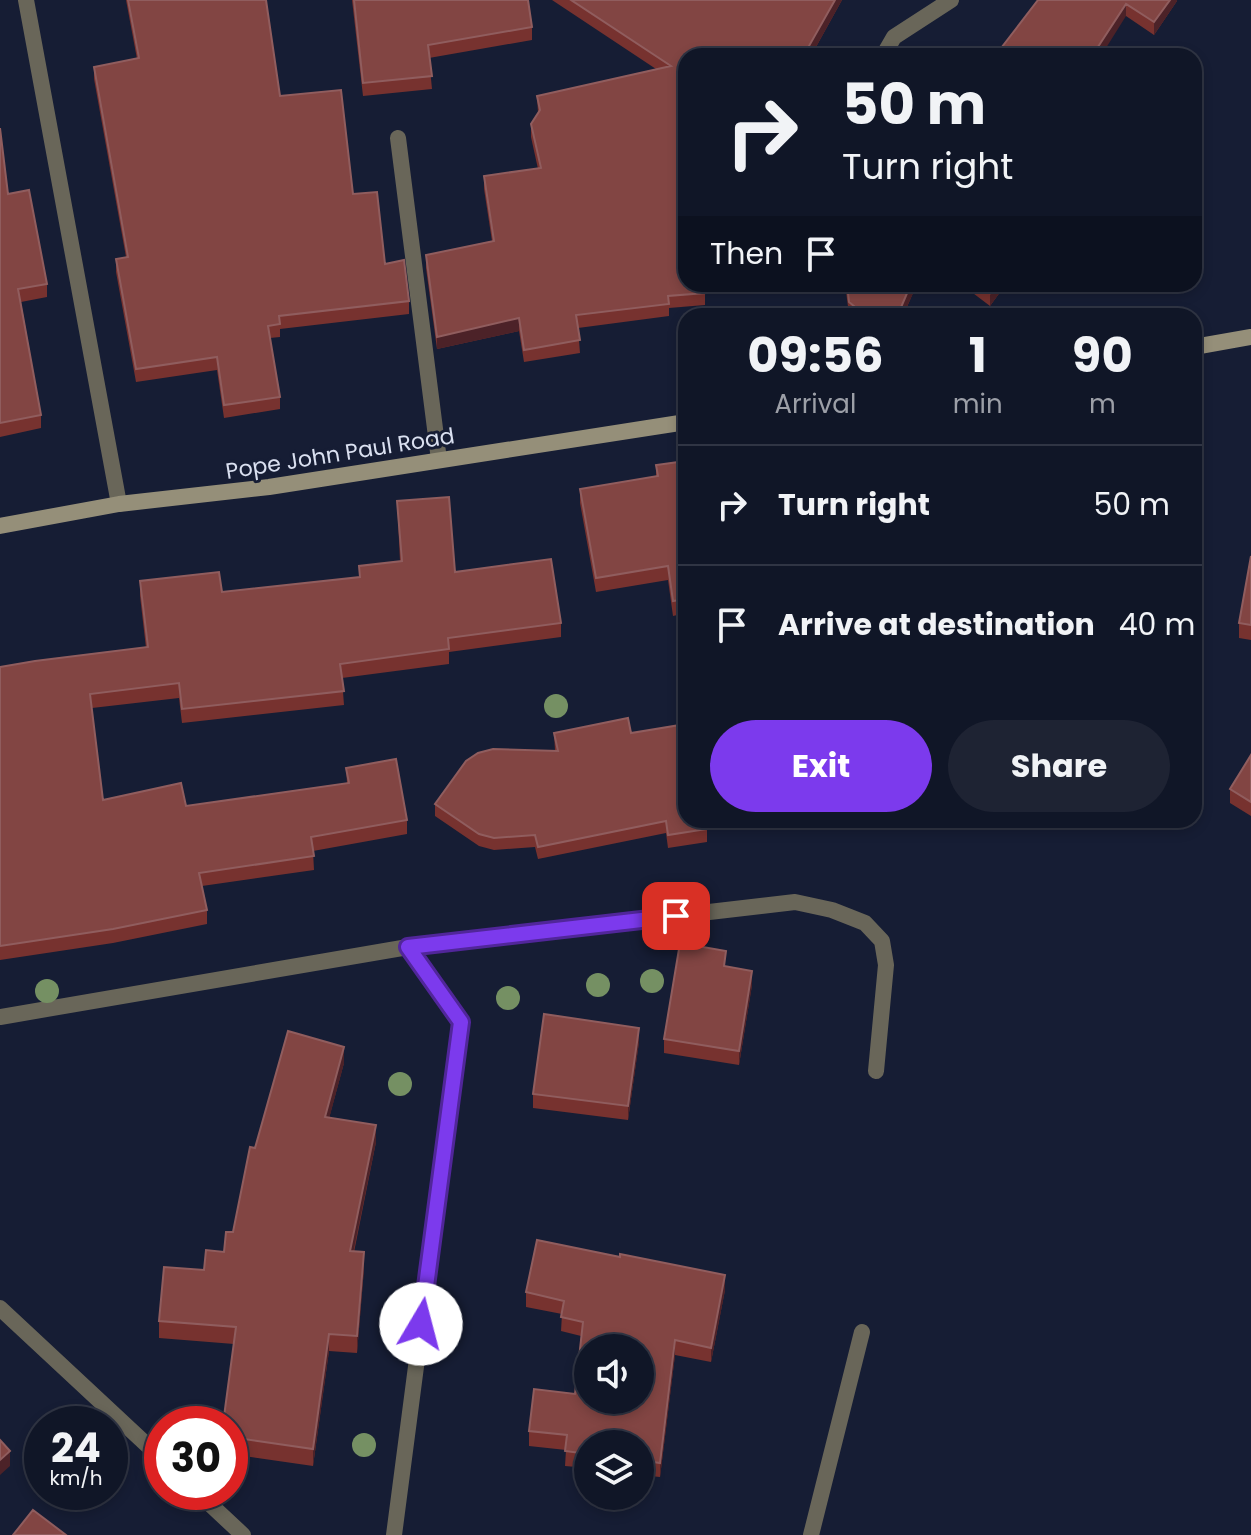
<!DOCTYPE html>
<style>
body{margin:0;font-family:Poppins,sans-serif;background:#1e2333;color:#f1f3f6;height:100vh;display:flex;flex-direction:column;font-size:30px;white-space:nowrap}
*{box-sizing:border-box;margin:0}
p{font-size:26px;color:#9c9fa7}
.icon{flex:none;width:44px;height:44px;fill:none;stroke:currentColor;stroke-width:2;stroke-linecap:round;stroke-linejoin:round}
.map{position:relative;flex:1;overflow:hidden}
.sheet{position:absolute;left:678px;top:308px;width:524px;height:520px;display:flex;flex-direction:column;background:#101627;border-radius:24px;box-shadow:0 4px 12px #0003,0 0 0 2px #303544}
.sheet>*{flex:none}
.hud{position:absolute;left:678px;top:48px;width:524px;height:244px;border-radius:24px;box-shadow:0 4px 12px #0003,0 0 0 2px #303544;background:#101627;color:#f1f3f6;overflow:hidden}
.fabs{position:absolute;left:574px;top:1334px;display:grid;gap:16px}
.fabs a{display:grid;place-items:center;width:80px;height:80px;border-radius:50%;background:#101627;box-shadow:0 4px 12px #0003,0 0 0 2px #303544;font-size:40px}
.speed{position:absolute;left:24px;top:1406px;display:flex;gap:16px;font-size:40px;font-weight:700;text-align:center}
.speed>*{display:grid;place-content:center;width:104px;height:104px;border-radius:50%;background:#101627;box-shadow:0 4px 12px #0003,0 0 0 2px #303544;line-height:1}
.speed small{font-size:20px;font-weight:400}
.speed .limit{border:12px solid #d22;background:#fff;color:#111}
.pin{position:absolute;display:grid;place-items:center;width:68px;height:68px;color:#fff;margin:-34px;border-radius:16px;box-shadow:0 4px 12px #0006}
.me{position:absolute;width:88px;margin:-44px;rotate:8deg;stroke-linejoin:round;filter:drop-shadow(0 0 6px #0008)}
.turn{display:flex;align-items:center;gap:28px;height:168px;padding:0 32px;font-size:36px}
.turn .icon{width:104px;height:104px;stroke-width:2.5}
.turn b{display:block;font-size:56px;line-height:68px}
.then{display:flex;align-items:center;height:76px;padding:0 32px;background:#0003;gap:16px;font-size:30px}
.eta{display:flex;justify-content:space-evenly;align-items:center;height:136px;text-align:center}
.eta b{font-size:48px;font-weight:700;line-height:56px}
.action{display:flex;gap:16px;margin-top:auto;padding:16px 32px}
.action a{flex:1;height:92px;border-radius:48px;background:#7c3aed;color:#fff;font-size:32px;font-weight:700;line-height:92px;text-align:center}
.action a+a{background:#1e2333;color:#f1f3f6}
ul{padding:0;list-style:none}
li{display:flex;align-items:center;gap:24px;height:120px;padding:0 32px;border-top:2px solid #303544}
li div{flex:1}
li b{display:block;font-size:30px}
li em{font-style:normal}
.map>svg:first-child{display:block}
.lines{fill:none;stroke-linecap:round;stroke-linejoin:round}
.service{stroke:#696659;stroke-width:16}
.minor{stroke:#696659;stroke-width:16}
.secondary{stroke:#958f79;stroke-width:16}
.tree{fill:#759063}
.wall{fill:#77322f}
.shaded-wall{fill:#4c2228}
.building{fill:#824543;stroke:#905d5e;stroke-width:2;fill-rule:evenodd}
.route-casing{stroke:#51269a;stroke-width:20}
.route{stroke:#7c3aed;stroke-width:14}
.labels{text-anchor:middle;stroke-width:6;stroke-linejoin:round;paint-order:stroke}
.street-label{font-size:22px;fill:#dae0f0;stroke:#161d34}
</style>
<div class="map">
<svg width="1251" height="1535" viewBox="0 0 1251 1535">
<rect width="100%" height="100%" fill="#161d34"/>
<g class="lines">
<path class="service" d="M883 56 894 37 951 0"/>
<path class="minor" d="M26 0 119 504
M398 138 439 460
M0 1017 408 947 795 902 832 910 865 923 882 941 886 965 876 1071
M0 1308 162 1459
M197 1492 243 1535
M394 1535 461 1022 408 947
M811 1535 862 1332"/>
<path class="secondary" d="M1194 347 1251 337
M0 526 119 504 269 487 686 422"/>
</g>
<g class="tree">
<circle cx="556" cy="706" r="12"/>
<circle cx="652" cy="981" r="12"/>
<circle cx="598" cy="985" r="12"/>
<circle cx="47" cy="991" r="12"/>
<circle cx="508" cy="998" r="12"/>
<circle cx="400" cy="1084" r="12"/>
<circle cx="364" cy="1445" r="12"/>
</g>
<path class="wall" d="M126 0H266L280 96 353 194 385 264 409 301V314L280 329V337L270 338 280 397V409L224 418 217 370 136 382 116 272V259L126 257 94 79V67L137 59Z
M352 0H528L532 27V40L429 58 432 89 363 96Z
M552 0H842L811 56H686V284H736L705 290V305L669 308V316L578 328 580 353 524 362 519 331 437 349 426 268V255L492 241 484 189V176L538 169 531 137V124L538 113 537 96 656 69Z
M1038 0H1177V1L1154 35 1126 16Z
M0 128 8 194 47 284V297L21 302 41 415V428L0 437Z
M845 284H917L903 316H851L849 314Z
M961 284H1006L990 306Z
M686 461V613L673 616 668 580 596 592 580 503V489L656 476V465Z
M397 501 455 572 561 623V637L449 652V664L342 678 344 705 182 723 179 698 92 708 103 800 186 806 347 783 346 768 407 820V834L313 851 314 870 202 886 207 910V924L113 943 0 960V667L146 648 140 596V581L222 592 359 577V566L400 561Z
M1251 556V640L1239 638V623Z
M554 733H631L707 829V842L668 848 666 833 538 859 535 847 494 850 479 846 435 816V804L555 751Z
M1251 755V816L1230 803V789Z
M726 966 752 985 739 1065 664 1053V1039Z
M639 1042 628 1120 533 1108V1094Z
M344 1063 329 1118 376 1142 354 1252 364 1269 357 1353 329 1351 313 1466 230 1454V1424L234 1344 159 1338V1321L204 1270 224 1252 233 1232 255 1148Z
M725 1290 711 1362 675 1355 660 1477 640 1475V1444H588V1468L565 1466 566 1450 529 1446V1431L575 1394 581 1336 561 1331 562 1314 526 1307V1292Z"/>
<path class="shaded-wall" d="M835 0H842L811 56H805V53Z
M1170 0H1177V1L1154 35V22Z
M1126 4V16L1101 56H1092Z
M911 284H917L903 316H899V312Z
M997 284H1006L990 306V293Z
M519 318V331L437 349V337Z
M752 971V985L739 1065V1051Z
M639 1028V1042L628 1120V1106Z
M344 1047V1063L325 1134V1117Z
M376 1125V1142L350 1268V1251Z
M364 1252V1269L357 1353V1336Z
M725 1275V1290L711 1362V1348Z
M329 1334V1351L313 1466V1449Z
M675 1340V1355L660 1477V1463Z
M10 1451V1466L0 1475V1460Z"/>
<path class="building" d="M128 0H266L280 96 341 90 353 194 377 192 385 264 404 260 409 301 279 316 280 324 268 326 280 397 224 405 217 357 136 369 116 259 128 257 94 67 139 58Z
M354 0H528L532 27 428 45 432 76 363 83Z
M571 0H835L805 53 806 56H686V284H704L705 293 668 296 669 304 576 315 580 340 524 350 519 318 437 337 426 255 494 241 484 176 541 168 531 124 540 110 537 96 671 66Z
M1038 0H1170L1154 22 1126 4 1092 56H995Z
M0 128 8 194 29 190 47 284 18 289 41 415 0 423Z
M847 284H911L899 312 875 316H866L849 302Z
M978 284H997L990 293Z
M686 461V599L673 601 668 566 596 578 580 489 658 476 656 465Z
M449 497 455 572 551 559 561 623 448 638 449 649 340 664 344 691 182 709 179 683 90 694 103 800 181 783 186 806 349 783 346 768 396 759 407 820 311 837 314 856 199 873 207 910 113 929 0 946V667L35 661 148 647 140 581 219 572 222 592 360 577 359 566 402 561 397 501Z
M1251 556V625L1239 623Z
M628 718 631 733 686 724V820H705L707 829 668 835 666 821 538 847 535 835 494 838 479 834 435 804 466 761 478 753 493 749 558 751 554 733Z
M1251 755V802L1230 789Z
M680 943 726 951 724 966 752 971 739 1051 664 1039Z
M544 1014 639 1028 628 1106 533 1094Z
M288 1031 344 1047 325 1117 376 1125 350 1251 364 1252 357 1336 329 1334 313 1449 230 1437V1424H223L236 1327 159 1321 164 1267 204 1270 206 1250 224 1252 226 1232H233L250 1147 255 1148Z
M537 1240 620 1257V1254L725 1275 711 1348 675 1340 660 1463 640 1460V1444H588V1454L565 1451 567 1435 529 1431 534 1389 575 1394 583 1322 561 1317 564 1301 526 1292ZM588 1348H640V1400H588Z
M0 1440 10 1451 0 1460Z
M33 1510 66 1535H13Z"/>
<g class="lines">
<g class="route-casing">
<path id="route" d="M421 1324 461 1022 408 947 676 916"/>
</g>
<use href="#route" class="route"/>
</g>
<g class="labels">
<g class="street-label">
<text transform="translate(340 453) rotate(-9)" y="8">Pope John Paul Road</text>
</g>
</g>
</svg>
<div class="fabs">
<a><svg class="icon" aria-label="sound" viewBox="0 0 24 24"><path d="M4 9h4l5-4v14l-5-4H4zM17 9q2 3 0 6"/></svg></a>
<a><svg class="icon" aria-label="layers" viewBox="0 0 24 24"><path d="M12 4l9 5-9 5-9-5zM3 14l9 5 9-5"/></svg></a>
</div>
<div class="speed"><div>24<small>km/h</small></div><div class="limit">30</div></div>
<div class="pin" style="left:676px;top:916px;background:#d93025"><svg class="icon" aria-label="arrive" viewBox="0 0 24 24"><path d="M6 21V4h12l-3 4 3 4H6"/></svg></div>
<svg class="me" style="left:421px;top:1324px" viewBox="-20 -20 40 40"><circle r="19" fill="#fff"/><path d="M0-13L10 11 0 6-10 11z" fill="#7c3aed"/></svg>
<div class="hud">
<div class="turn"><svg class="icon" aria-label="right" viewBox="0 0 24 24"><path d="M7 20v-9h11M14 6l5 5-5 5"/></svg><div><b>50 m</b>Turn right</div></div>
<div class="then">Then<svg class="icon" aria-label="arrive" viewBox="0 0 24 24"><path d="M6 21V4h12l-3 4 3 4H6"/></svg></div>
</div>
<section class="sheet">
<div class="eta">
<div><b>09:56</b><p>Arrival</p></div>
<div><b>1</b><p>min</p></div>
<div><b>90</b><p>m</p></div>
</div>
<ul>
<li><svg class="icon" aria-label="right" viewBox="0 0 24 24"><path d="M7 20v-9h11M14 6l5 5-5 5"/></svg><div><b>Turn right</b></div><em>50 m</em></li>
<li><svg class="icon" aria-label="arrive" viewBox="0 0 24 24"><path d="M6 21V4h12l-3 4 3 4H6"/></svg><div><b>Arrive at destination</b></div><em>40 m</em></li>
</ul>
<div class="action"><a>Exit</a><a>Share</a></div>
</section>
</div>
